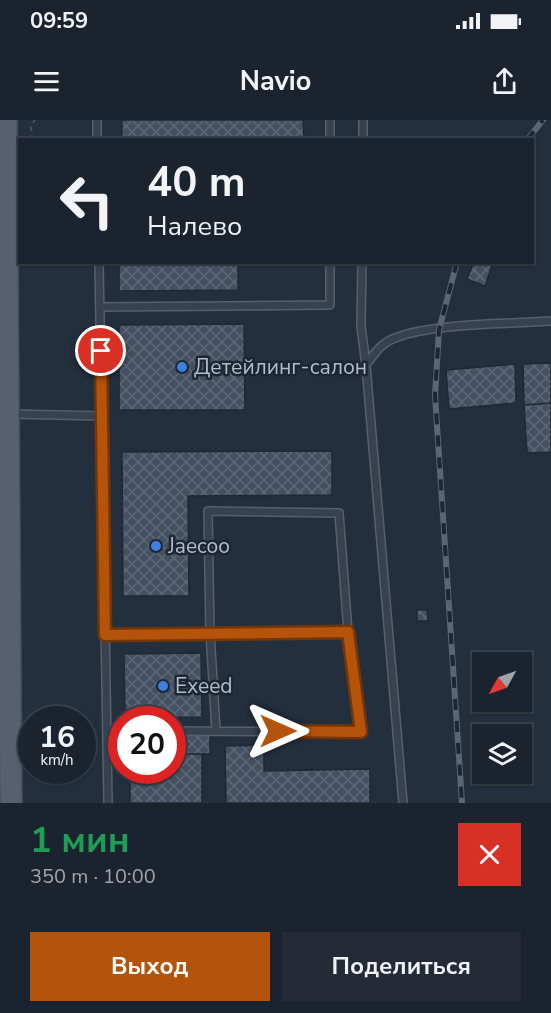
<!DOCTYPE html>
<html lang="ru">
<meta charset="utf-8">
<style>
body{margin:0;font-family:"Nunito Sans",sans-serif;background:#242b36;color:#f1f3f6;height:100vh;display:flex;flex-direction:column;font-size:22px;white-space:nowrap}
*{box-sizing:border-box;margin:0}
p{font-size:20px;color:#a0a4aa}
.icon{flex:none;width:33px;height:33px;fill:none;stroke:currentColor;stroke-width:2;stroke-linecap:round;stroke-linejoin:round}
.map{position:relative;height:683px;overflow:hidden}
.details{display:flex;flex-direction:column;background:#1b232e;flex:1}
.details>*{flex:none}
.hud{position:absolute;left:18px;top:18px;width:516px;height:126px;border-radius:0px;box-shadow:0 2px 4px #0004,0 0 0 2px #39404a;background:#1b232e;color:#f1f3f6;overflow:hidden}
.needle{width:39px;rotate:230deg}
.fabs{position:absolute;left:472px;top:532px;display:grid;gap:12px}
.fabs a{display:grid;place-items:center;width:60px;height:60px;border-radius:0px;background:#1b232e;box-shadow:0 2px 4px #0004,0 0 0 2px #39404a;font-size:30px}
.speed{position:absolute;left:18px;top:586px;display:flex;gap:12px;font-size:30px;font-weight:700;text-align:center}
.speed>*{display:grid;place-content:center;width:78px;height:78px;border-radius:50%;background:#1b232e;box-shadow:0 2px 4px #0004,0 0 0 2px #39404a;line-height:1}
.speed small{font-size:15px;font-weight:400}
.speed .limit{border:9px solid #d22;background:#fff;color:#111}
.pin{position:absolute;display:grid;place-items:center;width:51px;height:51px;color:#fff;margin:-26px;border:3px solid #fff;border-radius:50%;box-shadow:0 2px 6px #0007}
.me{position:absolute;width:66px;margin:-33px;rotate:90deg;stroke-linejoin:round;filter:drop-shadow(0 0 4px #0008)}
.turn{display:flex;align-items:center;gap:21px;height:126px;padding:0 30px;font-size:27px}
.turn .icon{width:78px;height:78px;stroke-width:2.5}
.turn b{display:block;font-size:42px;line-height:51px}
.round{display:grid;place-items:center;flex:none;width:63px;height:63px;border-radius:0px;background:#242b36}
.summary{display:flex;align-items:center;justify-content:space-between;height:102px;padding:0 30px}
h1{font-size:36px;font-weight:700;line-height:45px;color:#1e9e55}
.action{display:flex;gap:12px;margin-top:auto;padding:12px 30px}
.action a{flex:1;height:69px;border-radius:0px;background:#b45309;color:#fff;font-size:24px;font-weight:700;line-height:69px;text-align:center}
.action a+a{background:#242b36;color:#f1f3f6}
.status{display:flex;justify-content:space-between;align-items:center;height:42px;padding:0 30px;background:#1b232e;direction:ltr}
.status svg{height:16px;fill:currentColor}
header{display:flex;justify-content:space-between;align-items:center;height:78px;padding:0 30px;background:#1b232e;font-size:27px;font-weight:700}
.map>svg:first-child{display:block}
.building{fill:url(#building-cross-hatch);stroke:#1f2835;stroke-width:1.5}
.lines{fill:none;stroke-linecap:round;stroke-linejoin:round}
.service-casing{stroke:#565f6c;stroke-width:10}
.primary-casing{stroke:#414a57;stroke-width:24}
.path{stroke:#44595c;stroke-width:2;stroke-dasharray:4.5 4.5;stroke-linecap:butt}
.service{stroke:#38414e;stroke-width:7}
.primary{stroke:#56606e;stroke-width:21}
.rail-casing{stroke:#5a6575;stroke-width:6}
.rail{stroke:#1d2633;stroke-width:4;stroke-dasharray:11;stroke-linecap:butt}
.route-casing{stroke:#753606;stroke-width:15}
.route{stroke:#b45309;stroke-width:10}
.shop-dot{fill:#3f7fe0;stroke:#1d2633;stroke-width:2}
.labels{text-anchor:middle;stroke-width:5;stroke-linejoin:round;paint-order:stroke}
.poi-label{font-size:21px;fill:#b4bcc9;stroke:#1d2633;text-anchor:start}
</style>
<div class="status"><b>09:59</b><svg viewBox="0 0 49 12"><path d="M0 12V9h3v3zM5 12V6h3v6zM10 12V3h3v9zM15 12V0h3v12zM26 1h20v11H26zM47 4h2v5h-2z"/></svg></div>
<header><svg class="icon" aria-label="menu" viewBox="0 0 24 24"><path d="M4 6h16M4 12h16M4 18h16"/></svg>Navio<svg class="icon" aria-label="share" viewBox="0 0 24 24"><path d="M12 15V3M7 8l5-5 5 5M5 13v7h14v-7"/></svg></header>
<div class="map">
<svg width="551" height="683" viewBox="0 0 551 683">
<defs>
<pattern id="building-cross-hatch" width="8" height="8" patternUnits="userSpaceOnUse" patternTransform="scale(1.5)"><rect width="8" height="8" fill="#455162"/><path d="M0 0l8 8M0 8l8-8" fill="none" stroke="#5d6877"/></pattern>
</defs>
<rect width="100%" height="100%" fill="#242f3e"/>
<path class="building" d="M122 0H303L304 20H122Z
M119 142H238V170L119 171Z
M474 142H493L485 166 467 159Z
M244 204 245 290H119V205Z
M551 243V283L524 285 523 244Z
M515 244 516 283 449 289 446 250Z
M551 283V332L527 333 524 285Z
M332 331V375L188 376 189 476H123L122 332Z
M417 490H427L428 501H417Z
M201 533 202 597 125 598 124 534Z
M186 615H210V634H186Z
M264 625V651L370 649V683H226L225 626Z
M172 634H202V683H130V651H172Z"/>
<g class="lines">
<g class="service-casing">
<path id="service" d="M97 0V20
M330 0V20
M363 20V0
M99 142 108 683
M362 142 361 206 366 245
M100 187 330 185V142
M11 294 102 296
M105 515 348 512 361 612 172 611
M107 611H122
M216 611 210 512 208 391 339 393 348 512
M403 683 366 245C374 234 381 223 395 218 432 203 509 204 551 201"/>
</g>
<g class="primary-casing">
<path id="primary" d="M6 0 11 683"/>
</g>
<path class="path" d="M32 20 31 5 35 0"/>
<use href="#service" class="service"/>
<use href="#primary" class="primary"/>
<g class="rail-casing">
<path id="rail" d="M527 20 543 0
M457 142 439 210 435 275 462 683"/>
</g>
<use href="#rail" class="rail"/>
</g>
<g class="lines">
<g class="route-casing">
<path id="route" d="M101 231 105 515 348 512 361 612 278 611"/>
</g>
<use href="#route" class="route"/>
</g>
<g class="shop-dot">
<circle cx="182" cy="247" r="6"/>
<circle cx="156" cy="426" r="6"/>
<circle cx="163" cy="566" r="6"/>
</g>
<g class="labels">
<g class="poi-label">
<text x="194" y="254">Детейлинг-салон</text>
<text x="168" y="433">Jaecoo</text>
<text x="175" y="573">Exeed</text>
</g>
</g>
</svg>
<div class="fabs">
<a><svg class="needle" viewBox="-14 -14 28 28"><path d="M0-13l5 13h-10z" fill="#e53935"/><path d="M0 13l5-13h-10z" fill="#a0a4aa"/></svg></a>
<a><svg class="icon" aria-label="layers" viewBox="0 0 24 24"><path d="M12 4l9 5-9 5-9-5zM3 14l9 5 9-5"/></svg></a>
</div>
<div class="speed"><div>16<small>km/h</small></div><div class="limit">20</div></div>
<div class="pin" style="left:101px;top:231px;background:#d93025"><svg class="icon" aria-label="arrive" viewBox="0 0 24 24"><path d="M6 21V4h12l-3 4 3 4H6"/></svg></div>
<svg class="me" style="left:278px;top:611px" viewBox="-20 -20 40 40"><path d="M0-17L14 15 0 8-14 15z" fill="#b45309" stroke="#fff" stroke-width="4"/></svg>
<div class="hud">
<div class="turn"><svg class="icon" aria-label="left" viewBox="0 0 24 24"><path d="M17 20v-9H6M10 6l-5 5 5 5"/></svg><div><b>40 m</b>Налево</div></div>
</div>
</div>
<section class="details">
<div class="summary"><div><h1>1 мин</h1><p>350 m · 10:00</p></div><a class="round" style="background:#d93025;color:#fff"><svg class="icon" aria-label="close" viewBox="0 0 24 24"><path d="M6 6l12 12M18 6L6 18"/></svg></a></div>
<div class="action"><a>Выход</a><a>Поделиться</a></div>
</section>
